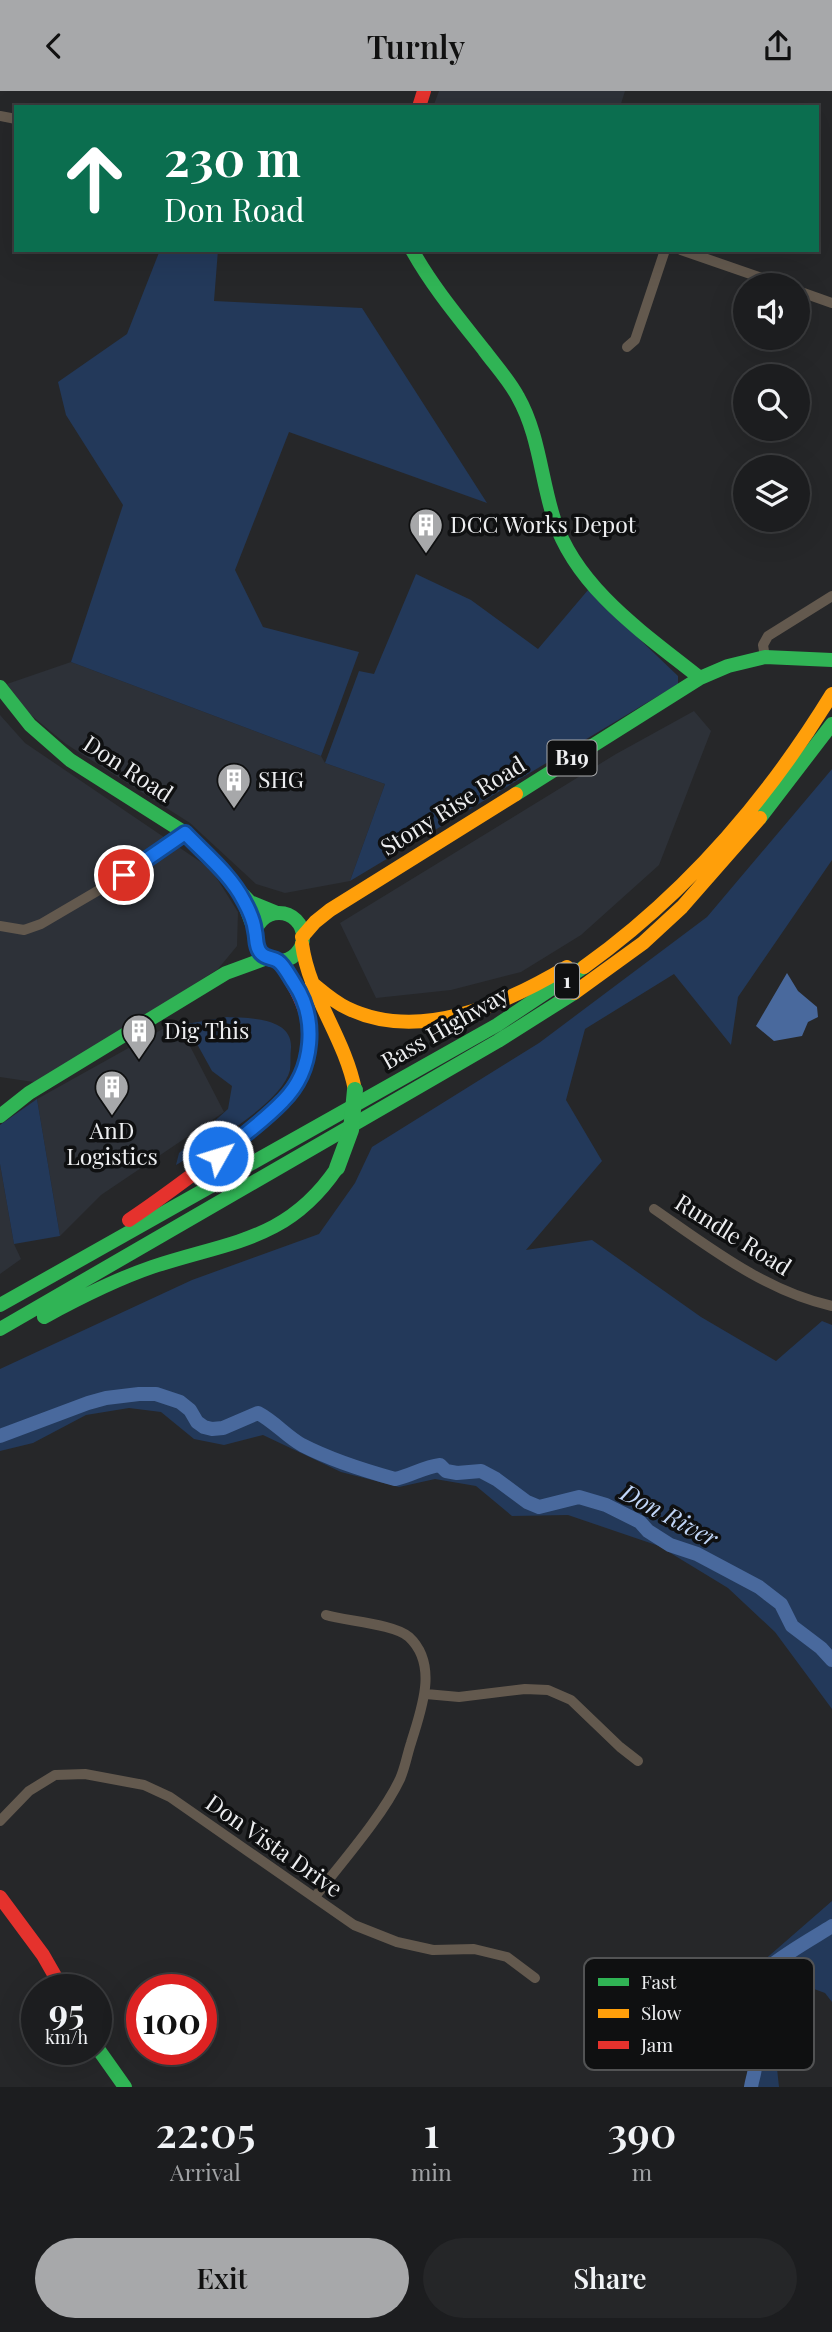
<!DOCTYPE html>
<style>
body{margin:0;font-family:"Playfair Display",serif;background:#252628;color:#f1f3f6;height:100vh;display:flex;flex-direction:column;font-size:26px;white-space:nowrap}
*{box-sizing:border-box;margin:0}
p{font-size:23px;color:#a0a2a4}
.icon{flex:none;width:38px;height:38px;fill:none;stroke:currentColor;stroke-width:2;stroke-linecap:round;stroke-linejoin:round}
.map{position:relative;height:1996px;overflow:hidden}
.sheet{display:flex;flex-direction:column;background:#1c1d1f;flex:1}
.sheet>*{flex:none}
.guide{position:absolute;left:14px;top:14px;width:805px;height:147px;border-radius:0px;box-shadow:0 7px 28px #0002,0 0 0 2px #3a3b3d;background:#0b6e4f;color:#fff;overflow:hidden}
.buttons{position:absolute;left:733px;top:182px;display:grid;gap:14px}
.buttons a{display:grid;place-items:center;width:77px;height:77px;border-radius:50%;background:#1c1d1f;box-shadow:0 7px 28px #0002,0 0 0 2px #3a3b3d;font-size:35px}
.speed{position:absolute;left:21px;top:1883px;display:flex;gap:14px;font-size:35px;font-weight:700;text-align:center}
.speed>*{display:grid;place-content:center;width:91px;height:91px;border-radius:50%;background:#1c1d1f;box-shadow:0 7px 28px #0002,0 0 0 2px #3a3b3d;line-height:1}
.speed small{font-size:18px;font-weight:400}
.speed .limit{border:10px solid #d22;background:#fff;color:#111}
.pin{position:absolute;display:grid;place-items:center;width:60px;height:60px;color:#fff;margin:-30px;border:4px solid #fff;border-radius:50%;box-shadow:0 2px 7px #0007}
.me{position:absolute;width:77px;margin:-38px;rotate:51deg;stroke-linejoin:round;filter:drop-shadow(0 0 5px #0008)}
.turn{display:flex;align-items:center;gap:24px;height:147px;padding:0 35px;font-size:32px}
.turn .icon{width:91px;height:91px;stroke-width:2.5}
.turn b{display:block;font-size:49px;line-height:60px}
.eta{display:flex;justify-content:space-evenly;align-items:center;height:119px;text-align:center}
.eta b{font-size:42px;font-weight:600;line-height:49px}
.button{display:flex;gap:14px;margin-top:auto;padding:14px 35px}
.button a{flex:1;height:80px;border-radius:42px;background:#a7a8aa;color:#111;font-size:28px;font-weight:600;line-height:80px;text-align:center}
.button a+a{background:#252628;color:#f1f3f6}
header{display:flex;justify-content:space-between;align-items:center;height:91px;padding:0 35px;background:#a7a8aa;color:#111;font-size:32px;font-weight:600}
.map>svg:first-child{display:block}
.built{fill:#2d3138}
.green{fill:#23395a}
.water{fill:#49699d}
.lines{fill:none;stroke-linecap:round;stroke-linejoin:round}
.river{stroke:#49699d;stroke-width:14}
.street{stroke:#63594e;stroke-width:10}
.fast{stroke:#30b455;stroke-width:14}
.slow{stroke:#ff9f0a;stroke-width:14}
.jam{stroke:#e5322d;stroke-width:14}
.fast-bridge{stroke:#30b455;stroke-width:16}
.route-casing{stroke:#114b97;stroke-width:18}
.route{stroke:#1a73e8;stroke-width:12}
.labels{text-anchor:middle;stroke-width:7;stroke-linejoin:round;paint-order:stroke}
.shield{fill:#0f1011;stroke:#aaabad;stroke-width:2}
.shield-label{font-size:21px;font-weight:bold;fill:#edeef0}
.poi-label{font-size:23px;fill:#edeef0;stroke:#0f1011;text-anchor:start}
.street-label{font-size:23px;fill:#edeef0;stroke:#0f1011}
.water-label{font-size:24px;font-style:italic;fill:#c1d6f7;stroke:#0f1011}
.key{fill:#0f1011;stroke:#525354;stroke-width:2}
.key-label{font-size:19px;fill:#edeef0}
</style>
<header><svg class="icon" aria-label="back" viewBox="0 0 24 24"><path d="M15 5l-7 7 7 7"/></svg>Turnly<svg class="icon" aria-label="share" viewBox="0 0 24 24"><path d="M12 15V3M7 8l5-5 5 5M5 13v7h14v-7"/></svg></header>
<div class="map">
<svg width="832" height="1996" viewBox="0 0 832 1996">
<rect width="100%" height="100%" fill="#262729"/>
<path class="built" d="M439 0H625L620 16H433Z
M71 571 321 665 325 672 385 693 350 790 285 802 256 793 190 732 66 653 26 620 7 593Z
M694 620 711 640 659 774 581 844 521 881 451 899 376 907 340 832 616 663Z
M0 624 25 652 211 778 238 821 237 855 218 878 40 992 0 986Z
M177 930 224 1021 101 1104 60 1145 37 1008Z
M0 1073 14 1153 21 1168 0 1183Z"/>
<path class="green" d="M160 159H218L214 210 362 217 487 412 289 341 235 479 263 536 359 561 321 665 71 571 123 414 66 324 58 291 127 243Z
M416 483 471 509 538 558 588 499 678 585V593L350 790 385 693 325 672 359 580 374 583Z
M832 678V769L738 906 731 954 674 883 585 938 566 1009 602 1070 526 1159 592 1149 701 1226 776 1270 822 1230 832 1234V1618L775 1541 728 1497 659 1455 568 1424 512 1425 476 1395 435 1388 399 1396 341 1381 263 1344 224 1354 194 1348 161 1321 129 1317 86 1324 33 1352 0 1360V1278L192 1189 319 1143 355 1092 372 1056 539 952 707 826Z
M227 926C248 927 293 926 291 957 290 964 291 972 290 979 282 1013 205 1056 176 1074L179 1062 228 1018 232 995 212 980 186 933Z
M37 1008 60 1145 14 1153 0 1073V1034Z
M832 1810V1911L825 1902 776 1884 763 1903 761 1927 764 1950 776 1968 779 1996H757V1986L733 1921 732 1897Z"/>
<path class="water" d="M787 882 798 900 817 916 818 926 808 931 802 945 774 950 756 935Z"/>
<g class="lines">
<path class="river" d="M0 1345 88 1312 106 1307 139 1303H156L180 1311 190 1319 197 1331 204 1336 212 1338 223 1337 258 1322C275 1331 286 1345 302 1354 329 1368 366 1380 395 1388 411 1385 423 1376 440 1374L446 1380 457 1382 481 1380 496 1388 527 1411 539 1416 579 1406 606 1414 640 1431 648 1440 670 1454 697 1463 759 1496 781 1513 792 1535 821 1557 832 1569
M751 1996C752 1989 755 1982 755 1975 756 1963 748 1954 746 1943 744 1935 742 1924 741 1916 739 1886 809 1850 832 1835"/>
<path class="street" d="M0 25 16 28
M681 159 782 194
M798 200 832 212
M627 256 635 249 665 159
M765 566 763 554 768 545 832 505
M0 835 24 839 41 833 145 772 185 742
M654 1118C709 1156 765 1200 832 1215
M426 1603 459 1606 525 1598 548 1599 571 1609 620 1656 638 1670
M0 1730 29 1700 55 1684 85 1683 144 1694 170 1706 354 1834 397 1851 433 1859 474 1858 507 1866 535 1887
M315 1806C341 1772 382 1726 400 1688 405 1677 407 1664 411 1652 421 1619 439 1574 409 1546 395 1533 346 1530 326 1524"/>
<path class="fast" d="M412 159C432 195 458 226 484 259 495 274 509 289 518 306 539 343 541 388 554 428 577 498 645 543 700 587
M0 596 30 634 70 669 185 742 250 811 277 822
M516 703 700 587 728 575 765 566 832 569
M760 727 832 633
M242 806 255 841
M255 846a24 24 0 1 1 48 0a24 24 0 1 1-48 0Z
M0 1025 29 1002 226 882 267 867
M0 1214 497 934 584 876
M44 1226C79 1207 114 1189 152 1176 229 1150 287 1151 337 1077
M0 1238 498 950 574 902
M96 1955 125 1996"/>
<path class="slow" d="M302 846 315 831 330 819 516 703
M302 853C309 905 345 947 355 999
M584 876C686 803 767 709 832 603
M312 892C323 901 334 911 347 917 419 952 505 913 567 876
M574 902 643 852 682 816 760 727"/>
<path class="jam" d="M419 16 424 0
M129 1129C165 1105 199 1079 233 1053 306 996 339 955 278 870
M0 1806 43 1864 63 1899"/>
<path class="fast-bridge" d="M337 1077 351 1039 355 999"/>
</g>
<g class="lines">
<g class="route-casing">
<path id="route" d="M124 784 185 742C205 763 231 784 244 810 249 819 254 831 255 840 257 848 255 854 260 861 265 868 272 866 278 870 284 874 290 886 294 892 318 927 314 979 283 1010 264 1030 240 1047 218 1065"/>
</g>
<use href="#route" class="route"/>
</g>
<defs>
<g id="building-pin" transform="scale(1.75)"><path d="M0 17L-7.5 6A9.5 9.5 0 1 1 7.5 6Z" fill="#a7a8aa" stroke="#0f1011"/><path d="M-4-6H4V6H1V3H-1V6H-4ZM-2.5-4.3h1.7v1.8h-1.7ZM.8-4.3h1.7v1.8H.8ZM-2.5-1h1.7V.8h-1.7ZM.8-1h1.7V.8H.8Z" fill="#fff"/></g>
</defs>
<g fill-rule="evenodd">
<use href="#building-pin" x="426" y="434"/>
<use href="#building-pin" x="234" y="689"/>
<use href="#building-pin" x="139" y="940"/>
<use href="#building-pin" x="112" y="996"/>
</g>
<g class="labels">
<g class="shield">
<rect x="547.5" y="649.5" width="49" height="35" rx="5"/>
<rect x="555" y="872.5" width="24" height="35" rx="5"/>
</g>
<g class="shield-label">
<text x="572" y="674">B19</text>
<text x="567" y="897">1</text>
</g>
<g class="poi-label">
<text x="450" y="442">DCC Works Depot</text>
<text x="258" y="697">SHG</text>
<text x="164" y="948">Dig This</text>
<text x="112" y="1048" text-anchor="middle">AnD<tspan x="112" dy="26">Logistics</tspan></text>
</g>
<g class="street-label">
<text transform="translate(128 678) rotate(33)" y="8">Don Road</text>
<text transform="translate(453 715) rotate(-32)" y="8">Stony Rise Road</text>
<text transform="translate(445 937) rotate(-30)" y="8">Bass Highway</text>
<text transform="translate(733 1144) rotate(32)" y="8">Rundle Road</text>
<text transform="translate(274 1755) rotate(35)" y="8">Don Vista Drive</text>
</g>
<g class="water-label">
<text transform="translate(669 1425) rotate(28)" y="8">Don River</text>
</g>
</g>
<rect x="584" y="1867" width="230" height="112" rx="10" class="key"/>
<rect x="598" y="1887" width="31" height="8" fill="#30b455"/>
<rect x="598" y="1918" width="31" height="9" fill="#ff9f0a"/>
<rect x="598" y="1950" width="31" height="8" fill="#e5322d"/>
<g class="key-label">
<text x="641" y="1898">Fast</text>
<text x="641" y="1929">Slow</text>
<text x="641" y="1961">Jam</text>
</g>
</svg>
<div class="buttons">
<a><svg class="icon" aria-label="sound" viewBox="0 0 24 24"><path d="M4 9h4l5-4v14l-5-4H4zM17 9q2 3 0 6"/></svg></a>
<a><svg class="icon" aria-label="search" viewBox="0 0 24 24"><circle cx="10" cy="10" r="6"/><path d="M15 15l6 6"/></svg></a>
<a><svg class="icon" aria-label="layers" viewBox="0 0 24 24"><path d="M12 4l9 5-9 5-9-5zM3 14l9 5 9-5"/></svg></a>
</div>
<div class="speed"><div>95<small>km/h</small></div><div class="limit">100</div></div>
<div class="pin" style="left:124px;top:784px;background:#d93025"><svg class="icon" aria-label="arrive" viewBox="0 0 24 24"><path d="M6 21V4h12l-3 4 3 4H6"/></svg></div>
<svg class="me" style="left:218px;top:1065px" viewBox="-20 -20 40 40"><circle r="17" fill="#1a73e8" stroke="#fff" stroke-width="3"/><path d="M0-11L8 9 0 5-8 9z" fill="#fff"/></svg>
<div class="guide">
<div class="turn"><svg class="icon" aria-label="ahead" viewBox="0 0 24 24"><path d="M12 20V5M6 11l6-6 6 6"/></svg><div><b>230 m</b>Don Road</div></div>
</div>
</div>
<section class="sheet">
<div class="eta">
<div><b>22:05</b><p>Arrival</p></div>
<div><b>1</b><p>min</p></div>
<div><b>390</b><p>m</p></div>
</div>
<div class="button"><a>Exit</a><a>Share</a></div>
</section>
